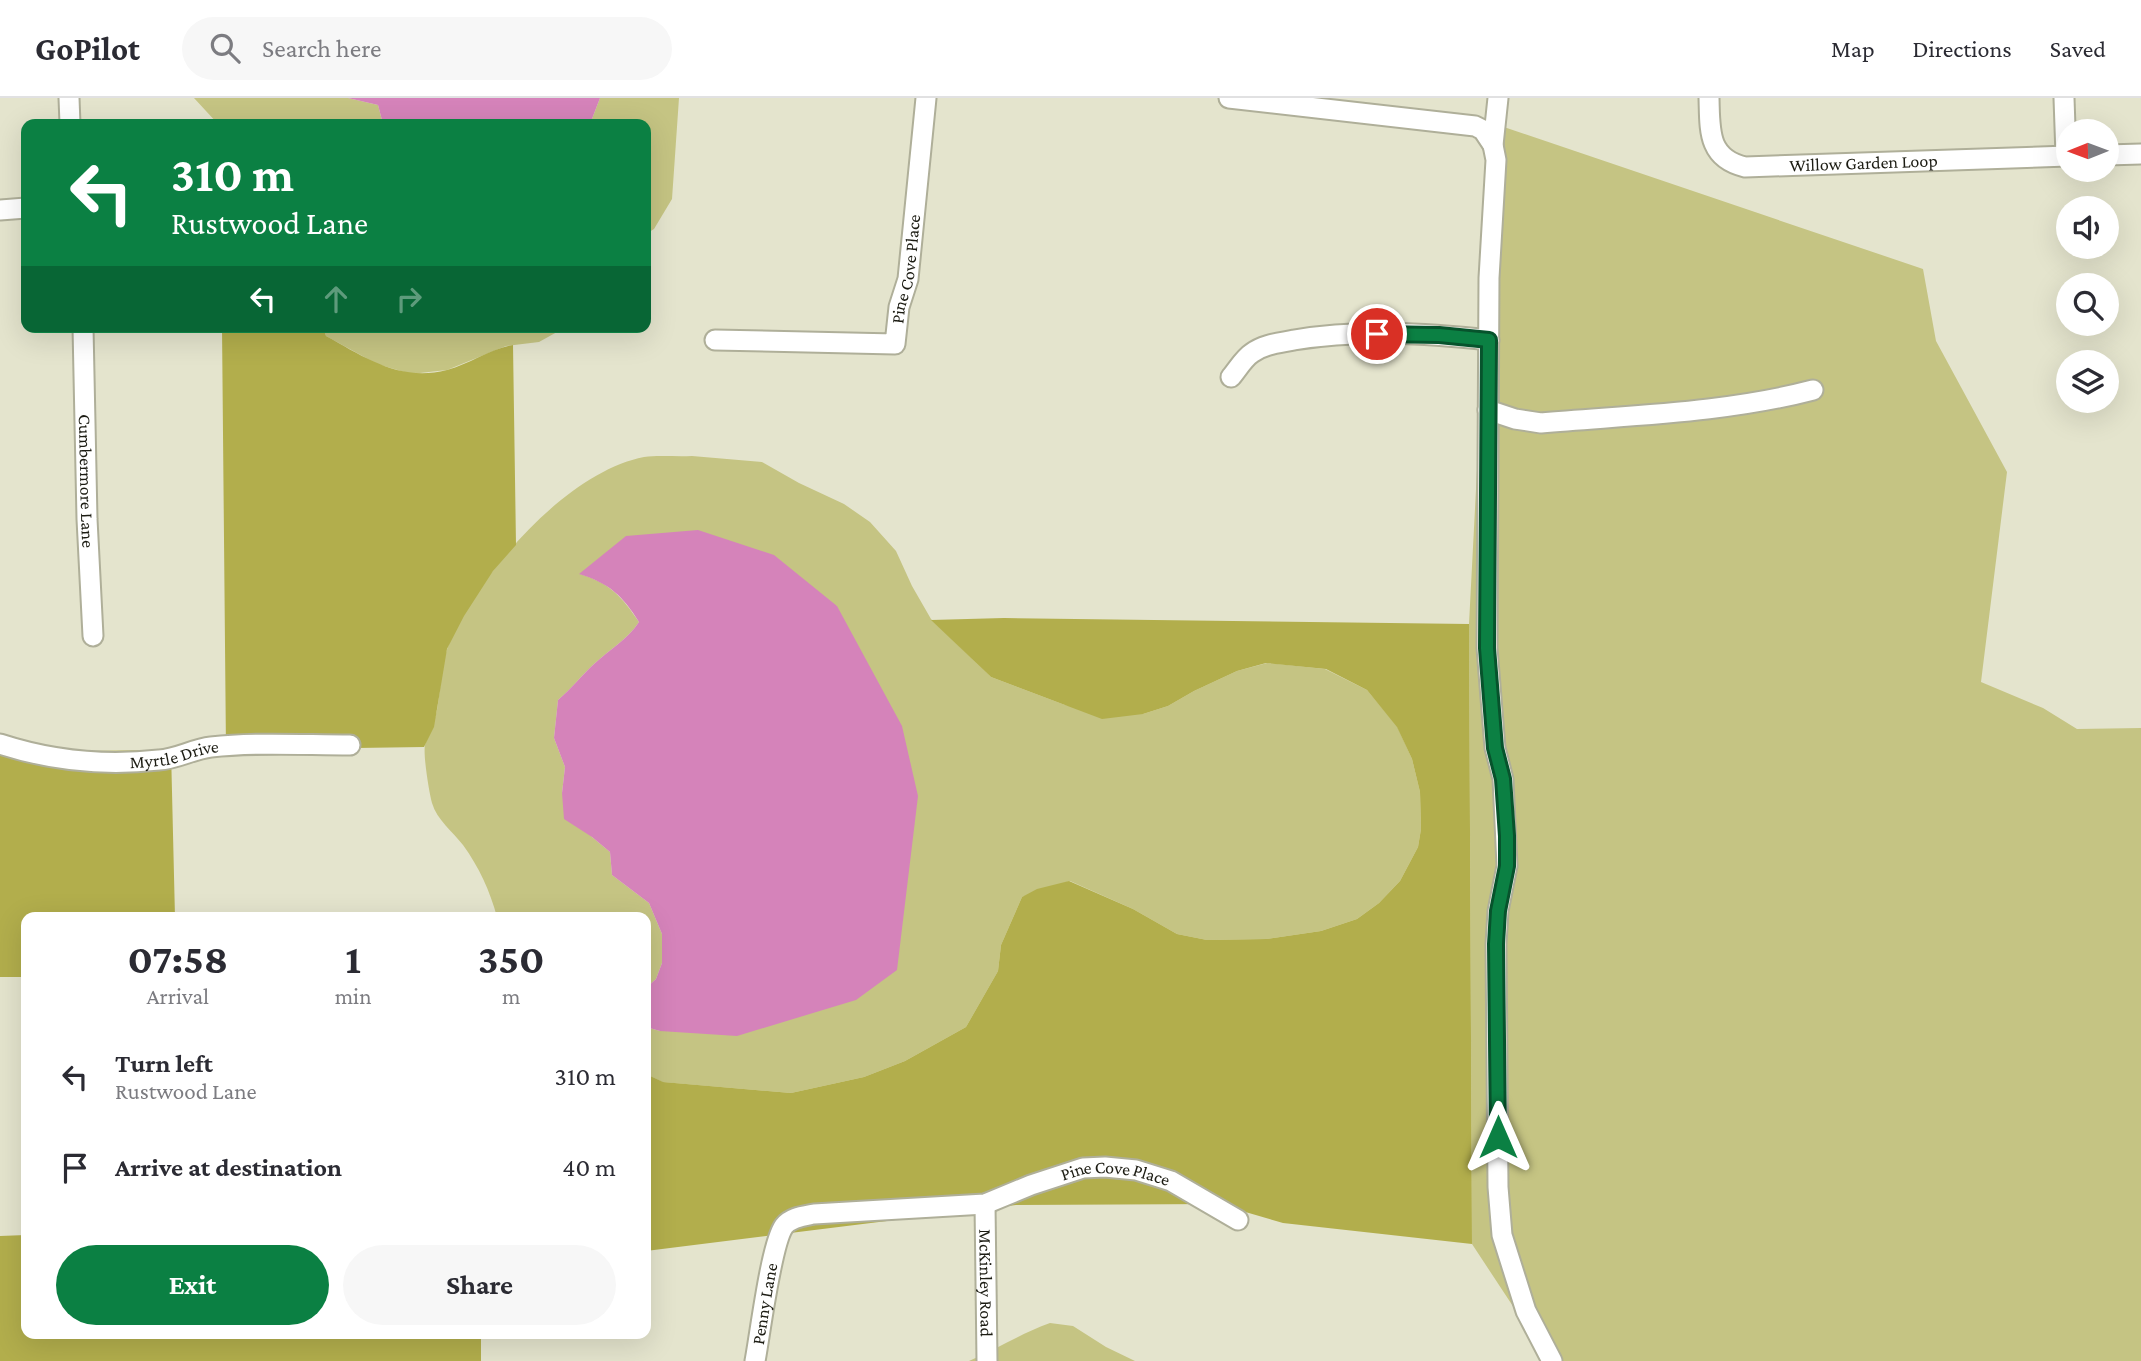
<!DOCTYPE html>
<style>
body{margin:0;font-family:"Crimson Pro",serif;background:#f7f7f7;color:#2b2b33;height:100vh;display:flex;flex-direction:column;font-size:26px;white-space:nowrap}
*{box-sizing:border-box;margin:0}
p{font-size:23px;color:#7c7c81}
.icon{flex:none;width:38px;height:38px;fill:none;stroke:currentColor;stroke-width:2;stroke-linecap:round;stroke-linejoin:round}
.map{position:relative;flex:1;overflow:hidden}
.details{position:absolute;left:21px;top:814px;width:630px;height:427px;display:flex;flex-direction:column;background:#fff;border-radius:14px;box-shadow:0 7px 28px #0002}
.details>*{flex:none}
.banner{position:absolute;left:21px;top:21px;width:630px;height:214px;border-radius:14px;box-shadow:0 7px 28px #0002;background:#0b8043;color:#fff;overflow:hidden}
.needle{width:46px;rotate:269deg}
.controls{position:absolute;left:2056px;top:21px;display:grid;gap:14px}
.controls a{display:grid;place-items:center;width:63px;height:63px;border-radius:50%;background:#fff;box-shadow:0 7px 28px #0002;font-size:35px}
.pin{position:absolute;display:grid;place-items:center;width:60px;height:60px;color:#fff;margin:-30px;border:4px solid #fff;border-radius:50%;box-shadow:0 2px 7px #0007}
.me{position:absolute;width:77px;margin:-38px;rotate:0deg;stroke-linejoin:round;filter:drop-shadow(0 0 5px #0008)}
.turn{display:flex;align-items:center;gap:24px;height:147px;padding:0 35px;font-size:32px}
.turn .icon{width:91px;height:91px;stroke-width:2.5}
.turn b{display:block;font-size:49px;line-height:60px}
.lanes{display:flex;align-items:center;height:66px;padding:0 35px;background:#0003;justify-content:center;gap:35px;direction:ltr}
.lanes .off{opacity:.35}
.eta{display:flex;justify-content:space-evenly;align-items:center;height:119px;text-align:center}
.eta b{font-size:42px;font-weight:700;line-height:49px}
.button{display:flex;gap:14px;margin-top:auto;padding:14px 35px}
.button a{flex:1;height:80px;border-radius:42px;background:#0b8043;color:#fff;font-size:28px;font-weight:700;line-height:80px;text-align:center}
.button a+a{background:#f7f7f7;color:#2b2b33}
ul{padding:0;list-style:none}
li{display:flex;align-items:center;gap:21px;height:91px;padding:0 35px}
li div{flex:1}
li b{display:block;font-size:26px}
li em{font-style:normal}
header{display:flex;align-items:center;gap:42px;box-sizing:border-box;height:98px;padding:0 35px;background:#fff;border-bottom:2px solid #e1e1e2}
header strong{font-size:33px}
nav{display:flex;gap:38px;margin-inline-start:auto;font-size:24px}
.search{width:490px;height:63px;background:#f7f7f7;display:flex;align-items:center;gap:18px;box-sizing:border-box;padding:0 24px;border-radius:38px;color:#7c7c81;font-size:26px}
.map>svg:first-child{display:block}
.green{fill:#c5c483}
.forest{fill:#b2ae4c}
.water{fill:#d583ba}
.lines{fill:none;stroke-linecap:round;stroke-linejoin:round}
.minor-casing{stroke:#afaf99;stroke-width:23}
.minor{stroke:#fff;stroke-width:19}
.route-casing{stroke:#07532c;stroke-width:18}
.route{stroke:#0b8043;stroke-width:12}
.labels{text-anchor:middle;stroke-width:6;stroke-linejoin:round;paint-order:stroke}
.street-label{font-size:18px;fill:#1c1c13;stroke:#f1f1da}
</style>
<header>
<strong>GoPilot</strong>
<div class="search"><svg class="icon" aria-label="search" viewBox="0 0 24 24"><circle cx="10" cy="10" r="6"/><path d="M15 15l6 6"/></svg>Search here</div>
<nav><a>Map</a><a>Directions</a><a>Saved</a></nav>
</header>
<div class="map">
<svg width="2141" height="1263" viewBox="0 0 2141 1263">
<rect width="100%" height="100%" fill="#e4e4cd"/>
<path class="green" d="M194 0H348L378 7 383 26H218Z
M600 0H679L672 101 654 131 646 136V26H590Z
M1495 26 1923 171 1936 243 2007 374 1981 584 2043 610 2077 631 2141 630V1263H1549L1472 1146 1469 526Z
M323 229H566L539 244 506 248 447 272 411 276 377 266 326 238Z
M692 358 762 364 799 385 844 406 870 424 896 453 912 488 931 521 991 579 1065 607 1143 616 1168 608 1194 593 1237 573 1267 565 1325 571 1367 592 1397 628 1412 661 1420 694 1421 731 1418 749 1400 783 1379 805 1357 821 1321 833 1266 841 1207 842 1177 836 1133 811 1070 783 1022 799 1001 847 998 873 966 929 905 963 864 979 791 995 662 984 646 976V929L660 933 837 508 580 476C610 485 622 499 639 524 627 542 609 552 594 566 581 578 571 591 558 602L554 640 565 669 562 695 592 739 610 754 612 777 649 805 662 836V865L656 881 646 890V819H497C490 793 479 769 463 747 453 734 437 722 432 705 429 694 423 657 425 647 429 635 434 625 437 612 440 596 442 563 448 549 476 478 566 374 644 359 659 357 677 359 692 358Z
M1050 1225 1073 1228 1106 1249 1135 1263H969C997 1251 1022 1235 1050 1225Z"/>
<path class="forest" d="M222 229H323L326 238C366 260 400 284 447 272 470 266 490 251 513 247L516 447 493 473 464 518 447 551 434 629 424 649 226 652Z
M1004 520 1469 526 1472 1146 1283 1125 1218 1106 1016 1107 646 1153V976L663 984 791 995 864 979 905 963 966 929 998 873 1001 847 1022 799 1037 791 1069 783 1133 811 1177 836 1207 842 1266 841 1321 833 1357 821 1379 805 1400 783 1418 749 1421 731 1420 694 1412 661 1397 629 1367 592 1326 571 1266 565 1237 573 1194 593 1168 608 1143 616 1102 621 991 579 931 522Z
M171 652 175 819H26V879H0V654Z
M26 1137V1236H481V1263H0V1138Z"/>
<path class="water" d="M348 0H600L590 26H383L378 7Z
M698 432 774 457 837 508 902 628 918 698 897 872 856 902 737 938 660 933 646 929V890L656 881 662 865V836L649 805 612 777 610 754 592 739 564 721 562 695 565 669 554 640 558 602C571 591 581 578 594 566 609 552 627 542 639 524 623 498 609 485 579 476L626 438Z"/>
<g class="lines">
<g class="minor-casing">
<g id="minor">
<path d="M69 0 70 26"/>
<path d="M1229 0 1475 28 1483 32 1493 47"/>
<path d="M1498 0 1493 47 1496 62 1489 180 1487 550 1495 650 1503 681 1507 768 1498 813 1496 846 1498 1089 1502 1137 1526 1213 1552 1263"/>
<path id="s1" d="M1709 0C1710 31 1707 60 1745 69L2068 58"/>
<path d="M2064 0 2066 58"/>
<path d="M2107 57 2141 56"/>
<path d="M0 112 26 110"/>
<path id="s2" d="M83 229 87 421 93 538"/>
<path id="s3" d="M715 242 895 246 899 209 908 181 926 0"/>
<path d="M1231 279C1237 272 1244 260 1252 255 1264 246 1280 245 1294 242 1358 231 1425 235 1489 242"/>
<path d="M1488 312 1515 321 1541 325C1631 317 1725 315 1813 292"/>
<path id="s4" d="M0 646C52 663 104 668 159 662 177 661 193 651 211 649 257 644 304 647 350 647"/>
<path id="s5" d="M985 1106 987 1263"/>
<path id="s6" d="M755 1263C760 1237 771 1146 784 1128 791 1119 804 1118 814 1116L985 1106 1031 1087 1083 1070 1105 1069 1136 1072 1171 1083 1238 1122"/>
</g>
</g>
<use href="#minor" class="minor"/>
</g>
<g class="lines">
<g class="route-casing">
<path id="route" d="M1377 236 1439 237 1489 242 1487 550 1495 650 1503 681 1507 738V768L1498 813 1496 846 1498 1039"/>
</g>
<use href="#route" class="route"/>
</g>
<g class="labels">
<g class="street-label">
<text dy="6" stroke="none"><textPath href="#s1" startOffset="205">Willow Garden Loop</textPath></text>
<text dy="6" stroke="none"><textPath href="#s3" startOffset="256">Pine Cove Place</textPath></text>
<text dy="6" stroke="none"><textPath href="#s2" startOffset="154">Cumbermore Lane</textPath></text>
<text dy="6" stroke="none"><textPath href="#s4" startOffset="177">Myrtle Drive</textPath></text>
<text dy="6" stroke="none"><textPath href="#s6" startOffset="480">Pine Cove Place</textPath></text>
<text dy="6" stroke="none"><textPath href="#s5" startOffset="79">McKinley Road</textPath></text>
<text dy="6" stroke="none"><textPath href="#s6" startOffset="58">Penny Lane</textPath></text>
</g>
</g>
</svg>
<div class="controls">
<a><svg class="needle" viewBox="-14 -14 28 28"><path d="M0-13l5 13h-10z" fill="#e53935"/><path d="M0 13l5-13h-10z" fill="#7c7c81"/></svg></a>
<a><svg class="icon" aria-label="sound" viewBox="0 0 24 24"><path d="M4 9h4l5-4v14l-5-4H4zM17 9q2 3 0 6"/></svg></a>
<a><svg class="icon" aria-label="search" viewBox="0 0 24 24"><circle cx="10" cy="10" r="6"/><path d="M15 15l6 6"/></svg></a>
<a><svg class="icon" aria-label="layers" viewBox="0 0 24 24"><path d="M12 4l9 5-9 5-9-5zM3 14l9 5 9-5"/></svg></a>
</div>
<div class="pin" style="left:1377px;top:236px;background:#d93025"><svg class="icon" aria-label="arrive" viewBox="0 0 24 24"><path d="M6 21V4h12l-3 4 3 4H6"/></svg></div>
<svg class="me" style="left:1498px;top:1039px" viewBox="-20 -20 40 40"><path d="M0-17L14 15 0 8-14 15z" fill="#0b8043" stroke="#fff" stroke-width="4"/></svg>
<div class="banner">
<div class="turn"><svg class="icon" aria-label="left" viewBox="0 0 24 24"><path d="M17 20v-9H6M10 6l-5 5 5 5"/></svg><div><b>310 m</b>Rustwood Lane</div></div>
<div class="lanes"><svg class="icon" aria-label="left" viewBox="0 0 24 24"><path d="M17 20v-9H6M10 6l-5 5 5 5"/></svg><svg class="icon off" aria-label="ahead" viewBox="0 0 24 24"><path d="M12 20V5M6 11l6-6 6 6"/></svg><svg class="icon off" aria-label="right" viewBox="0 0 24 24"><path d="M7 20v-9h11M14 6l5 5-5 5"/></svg></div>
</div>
<section class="details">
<div class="eta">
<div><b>07:58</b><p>Arrival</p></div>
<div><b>1</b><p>min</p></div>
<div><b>350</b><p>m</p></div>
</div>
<ul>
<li><svg class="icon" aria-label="left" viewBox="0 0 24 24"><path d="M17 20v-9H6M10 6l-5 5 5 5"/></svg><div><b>Turn left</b><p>Rustwood Lane</p></div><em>310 m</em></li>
<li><svg class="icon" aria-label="arrive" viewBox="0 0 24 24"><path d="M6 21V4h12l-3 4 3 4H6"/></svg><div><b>Arrive at destination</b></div><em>40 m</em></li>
</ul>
<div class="button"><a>Exit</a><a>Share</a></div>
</section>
</div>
